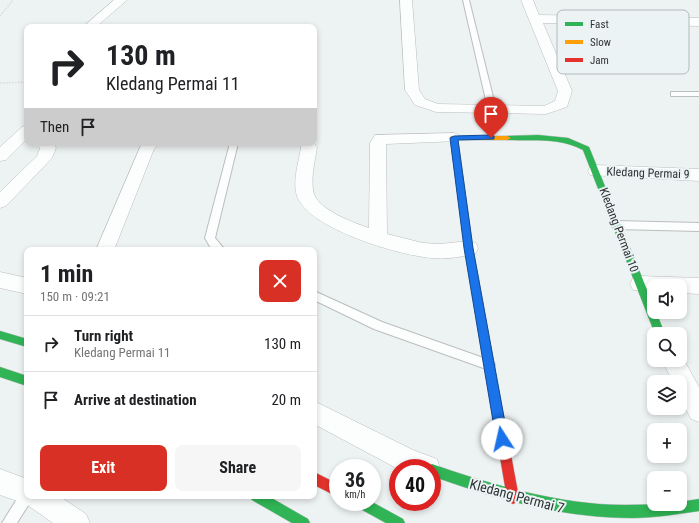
<!DOCTYPE html>
<meta charset="utf-8">
<style>
body{margin:0;font-family:"Roboto Condensed",sans-serif;background:#f6f6f6;color:#202124;height:100vh;display:flex;flex-direction:column;font-size:15px;white-space:nowrap}
*{box-sizing:border-box;margin:0}
p{font-size:13px;color:#757577}
.icon{flex:none;width:22px;height:22px;fill:none;stroke:currentColor;stroke-width:2;stroke-linecap:round;stroke-linejoin:round}
.map{position:relative;flex:1;overflow:hidden}
.panel{position:absolute;left:24px;top:247px;width:293px;height:252px;display:flex;flex-direction:column;background:#fff;border-radius:8px;box-shadow:0 2px 6px #0003}
.panel>*{flex:none}
.top-card{position:absolute;left:24px;top:24px;width:293px;height:122px;border-radius:8px;box-shadow:0 2px 6px #0003;background:#fff;color:#202124;overflow:hidden}
.fabs{position:absolute;left:647px;top:279px;display:grid;gap:8px}
.fabs a{display:grid;place-items:center;width:40px;height:40px;border-radius:8px;background:#fff;box-shadow:0 2px 6px #0003;font-size:20px}
.speed{position:absolute;left:329px;top:459px;display:flex;gap:8px;font-size:20px;font-weight:700;text-align:center}
.speed>*{display:grid;place-content:center;width:52px;height:52px;border-radius:50%;background:#fff;box-shadow:0 2px 6px #0003;line-height:1}
.speed small{font-size:10px;font-weight:400}
.speed .limit{border:6px solid #d22;background:#fff;color:#111}
.pin{position:absolute;display:grid;place-items:center;width:34px;height:34px;color:#fff;margin:-41px -17px;border-radius:50% 50% 50% 0;rotate:-45deg;box-shadow:0 0 4px #0007}
.pin .icon{rotate:45deg}
.me{position:absolute;width:44px;margin:-22px;rotate:350deg;stroke-linejoin:round;filter:drop-shadow(0 0 3px #0008)}
.turn{display:flex;align-items:center;gap:14px;height:84px;padding:0 16px;font-size:18px}
.turn .icon{width:52px;height:52px;stroke-width:2.5}
.turn b{display:block;font-size:28px;line-height:34px}
.then{display:flex;align-items:center;height:38px;padding:0 16px;background:#0003;gap:8px;font-size:15px}
.round{display:grid;place-items:center;flex:none;width:42px;height:42px;border-radius:8px;background:#f6f6f6}
.head{display:flex;align-items:center;justify-content:space-between;height:68px;padding:0 16px}
h1{font-size:24px;font-weight:700;line-height:30px}
.action{display:flex;gap:8px;margin-top:auto;padding:8px 16px}
.action a{flex:1;height:46px;border-radius:8px;background:#d93025;color:#fff;font-size:16px;font-weight:700;line-height:46px;text-align:center}
.action a+a{background:#f6f6f6;color:#202124}
ul{padding:0;list-style:none}
li{display:flex;align-items:center;gap:12px;height:56px;padding:0 16px;border-top:1px solid #e0e0e0}
li div{flex:1}
li b{display:block;font-size:15px}
li em{font-style:normal}
.map>svg:first-child{display:block}
.lines{fill:none;stroke-linecap:round;stroke-linejoin:round}
.lane-casing{stroke:#babebf;stroke-width:2}
.street-casing{stroke:#babebf;stroke-width:1}
.fast-casing{stroke:#babebf;stroke-width:1}
.slow-casing{stroke:#babebf;stroke-width:1}
.jam-casing{stroke:#babebf;stroke-width:1}
.path{stroke:#d8d9da;stroke-width:1.5;stroke-dasharray:1.5 1.5;stroke-linecap:butt}
.lane{fill:#fcfdfd;fill-rule:evenodd}
.street{fill:#fcfdfd;fill-rule:evenodd}
.fast{fill:#30b455;fill-rule:evenodd}
.slow{fill:#ff9f0a;fill-rule:evenodd}
.jam{fill:#e5322d;fill-rule:evenodd}
.route{fill:#1a73e8;stroke:#114b97}
.labels{text-anchor:middle;stroke-width:4;stroke-linejoin:round;paint-order:stroke}
.street-label{font-size:12px;fill:#303334;stroke:#ebf3f5}
.near-street-label{font-size:14px;fill:#303334;stroke:#ebf3f5}
.key{fill:#ebf3f5;stroke:#b3b9bb;stroke-width:1}
.key-label{font-size:11px;fill:#303334}
</style>
<div class="map">
<svg width="699" height="523" viewBox="0 0 699 523">
<rect width="100%" height="100%" fill="#edf2f3"/>
<g class="lines">
<g class="lane-casing">
<path id="lane" d="M463 0H469L496 109 495 111H489L488 109Z
M671 92H699V96H671Z
M230 143H238L215 238 225 250H212L205 238Z
M615 221 699 223V231L615 229 610 225Z
M314 291 382 322 489 360 493 361 495 365 493 369 489 370 374 329 314 300Z
M27 489V496H34L17 523H2L22 491Z"/>
</g>
<g class="street-casing">
<path id="street" d="M114 0H127L96 27H83Z
M400 0H412L419 90 425 99 438 104 544 106 555 101 558 91 521 0H533L539 15 699 18V26L543 23 572 91 567 107 546 114 436 112 415 105 405 90Z
M27 125V139L6 160 0 161V147L22 127Z
M454 133 459 135 462 138 459 141 386 144 387 234 423 243 440 244 469 241 476 243 478 248 476 253C460 258 441 260 424 257 393 253 308 228 297 196 292 181 299 162 301 147L298 143H314L317 147C315 162 310 179 314 194 319 210 354 223 369 228L370 143 375 135Z
M37 143H53L56 148 52 158 6 206 0 208V192L37 156 40 148Z
M142 143H159L154 149 114 250H96Z
M596 165 699 169V181L590 175 588 171 590 167Z
M0 272 27 278V294L0 288Z
M640 276 699 278V294L680 293V286H654V292L633 290 630 284 633 278Z
M680 353 699 387V422L691 419 680 397V382H673L662 360H680Z
M314 401 413 450 437 459 440 468 437 477 432 479V468L398 469 314 424Z
M0 469 27 479V496H59L86 514 90 523H53L26 504 0 495Z"/>
</g>
<g class="fast-casing">
<path id="fast" d="M538 135 568 138 589 147 654 307V312H656L665 334H655L583 150C559 137 533 141 507 140L503 138 507 136Z
M0 331 27 339V347L0 339Z
M0 367 27 376V386L0 377Z
M432 464C486 483 541 499 598 504 625 506 653 504 680 504V502L699 499V511C677 514 655 518 632 518 563 518 496 499 432 476V468H427L428 466Z
M250 496H268L308 519 310 523H292L252 500Z
M353 502H372L403 519 405 523H386L355 506Z"/>
</g>
<g class="slow-casing">
<path id="slow" d="M451 136H507L511 138 507 140H458L473 248 491 347 490 350 486 352 482 350 481 347 465 248 450 138Z"/>
</g>
<g class="jam-casing">
<path id="jam" d="M486 342 490 344 491 347 519 498 517 502 513 504 509 502 507 498 481 347 482 344Z
M314 472 338 484V497L314 485Z"/>
</g>
<path class="path" d="M0 16 13 0
M0 83 27 82"/>
<use href="#lane" class="lane"/>
<use href="#street" class="street"/>
<use href="#fast" class="fast"/>
<use href="#slow" class="slow"/>
<use href="#jam" class="jam"/>
</g>
<path class="route" d="M491 135 494 136V139L458 140 473 248 508 439 506 443 502 444 498 443 496 439 464 248 450 138 454 136Z"/>
<g class="labels">
<g class="street-label">
<text transform="translate(648 173) rotate(2)" y="4">Kledang Permai 9</text>
<text transform="translate(619 230) rotate(69)" y="4">Kledang Permai 10</text>
</g>
<g class="near-street-label">
<text transform="translate(517 496) rotate(15)" y="5">Kledang Permai 7</text>
</g>
</g>
<rect x="557" y="10" width="132" height="64" rx="6" class="key"/>
<rect x="565" y="22" width="18" height="4" fill="#30b455"/>
<rect x="565" y="40" width="18" height="4" fill="#ff9f0a"/>
<rect x="565" y="58" width="18" height="4" fill="#e5322d"/>
<g class="key-label">
<text x="590" y="28">Fast</text>
<text x="590" y="46">Slow</text>
<text x="590" y="64">Jam</text>
</g>
</svg>
<div class="fabs">
<a><svg class="icon" aria-label="sound" viewBox="0 0 24 24"><path d="M4 9h4l5-4v14l-5-4H4zM17 9q2 3 0 6"/></svg></a>
<a><svg class="icon" aria-label="search" viewBox="0 0 24 24"><circle cx="10" cy="10" r="6"/><path d="M15 15l6 6"/></svg></a>
<a><svg class="icon" aria-label="layers" viewBox="0 0 24 24"><path d="M12 4l9 5-9 5-9-5zM3 14l9 5 9-5"/></svg></a>
<a>+</a>
<a>−</a>
</div>
<div class="speed"><div>36<small>km/h</small></div><div class="limit">40</div></div>
<div class="pin" style="left:491px;top:138px;background:#d93025"><svg class="icon" aria-label="arrive" viewBox="0 0 24 24"><path d="M6 21V4h12l-3 4 3 4H6"/></svg></div>
<svg class="me" style="left:502px;top:439px" viewBox="-20 -20 40 40"><circle r="19" fill="#fff"/><path d="M0-13L10 11 0 6-10 11z" fill="#1a73e8"/></svg>
<div class="top-card">
<div class="turn"><svg class="icon" aria-label="right" viewBox="0 0 24 24"><path d="M7 20v-9h11M14 6l5 5-5 5"/></svg><div><b>130 m</b>Kledang Permai 11</div></div>
<div class="then">Then<svg class="icon" aria-label="arrive" viewBox="0 0 24 24"><path d="M6 21V4h12l-3 4 3 4H6"/></svg></div>
</div>
<section class="panel">
<div class="head"><div><h1>1 min</h1><p>150 m · 09:21</p></div><a class="round" style="background:#d93025;color:#fff"><svg class="icon" aria-label="close" viewBox="0 0 24 24"><path d="M6 6l12 12M18 6L6 18"/></svg></a></div>
<ul>
<li><svg class="icon" aria-label="right" viewBox="0 0 24 24"><path d="M7 20v-9h11M14 6l5 5-5 5"/></svg><div><b>Turn right</b><p>Kledang Permai 11</p></div><em>130 m</em></li>
<li><svg class="icon" aria-label="arrive" viewBox="0 0 24 24"><path d="M6 21V4h12l-3 4 3 4H6"/></svg><div><b>Arrive at destination</b></div><em>20 m</em></li>
</ul>
<div class="action"><a>Exit</a><a>Share</a></div>
</section>
</div>
